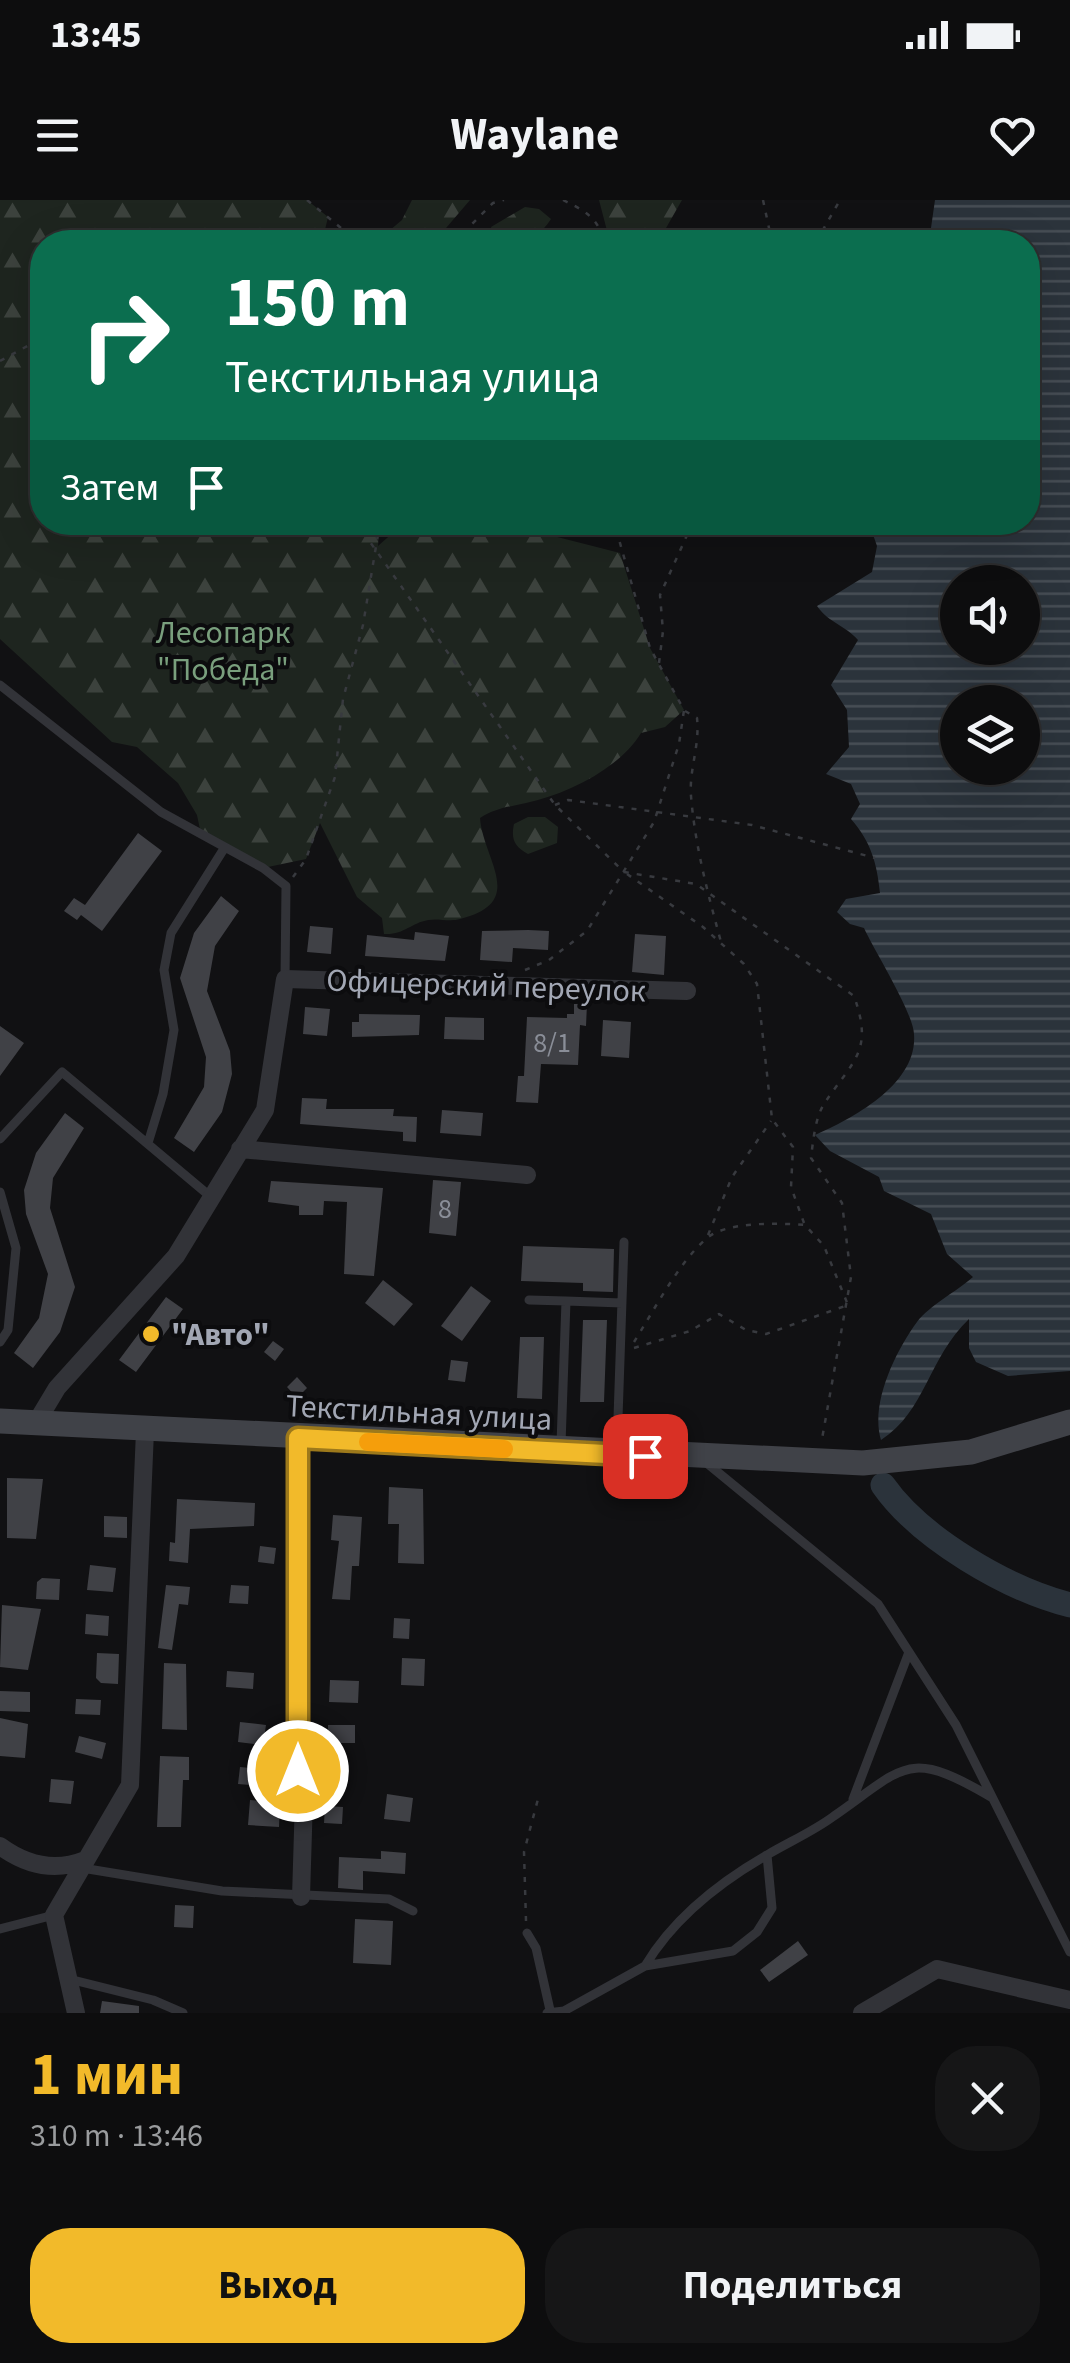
<!DOCTYPE html>
<html lang="ru">
<meta charset="utf-8">
<style>
body{margin:0;font-family:"Source Sans 3",sans-serif;background:#161617;color:#f1f3f6;height:100vh;display:flex;flex-direction:column;font-size:38px;white-space:nowrap}
*{box-sizing:border-box;margin:0}
p{font-size:32px;color:#9a9c9e}
.icon{flex:none;width:55px;height:55px;fill:none;stroke:currentColor;stroke-width:2;stroke-linecap:round;stroke-linejoin:round}
.map{position:relative;height:1813px;overflow:hidden}
.details{display:flex;flex-direction:column;background:#0d0d0e;flex:1}
.details>*{flex:none}
.hud{position:absolute;left:30px;top:30px;width:1010px;height:305px;border-radius:40px;box-shadow:0 10px 40px #0002,0 0 0 2px #2d2d2e;background:#0b6e4f;color:#fff;overflow:hidden}
.controls{position:absolute;left:940px;top:365px;display:grid;gap:20px}
.controls a{display:grid;place-items:center;width:100px;height:100px;border-radius:50%;background:#0d0d0e;box-shadow:0 10px 40px #0002,0 0 0 2px #2d2d2e;font-size:50px}
.pin{position:absolute;display:grid;place-items:center;width:85px;height:85px;color:#fff;margin:-42px;border-radius:20px;box-shadow:0 5px 15px #0006}
.me{position:absolute;width:110px;margin:-55px;rotate:0deg;stroke-linejoin:round;filter:drop-shadow(0 0 8px #0008)}
.turn{display:flex;align-items:center;gap:35px;height:210px;padding:0 30px;font-size:45px}
.turn .icon{width:130px;height:130px;stroke-width:2.5}
.turn b{display:block;font-size:70px;line-height:85px}
.then{display:flex;align-items:center;height:95px;padding:0 30px;background:#0003;gap:20px;font-size:38px}
.round{display:grid;place-items:center;flex:none;width:105px;height:105px;border-radius:40px;background:#161617}
.headline{display:flex;align-items:center;justify-content:space-between;height:170px;padding:0 30px}
h1{font-size:60px;font-weight:700;line-height:75px;color:#f2ba2a}
.button{display:flex;gap:20px;margin-top:auto;padding:20px 30px}
.button a{flex:1;height:115px;border-radius:40px;background:#f2ba2a;color:#111;font-size:40px;font-weight:700;line-height:115px;text-align:center}
.button a+a{background:#161617;color:#f1f3f6}
.status{display:flex;justify-content:space-between;align-items:center;height:70px;padding:0 50px;background:#0d0d0e;direction:ltr}
.status svg{height:28px;fill:currentColor}
header{display:flex;justify-content:space-between;align-items:center;height:130px;padding:0 30px;background:#0d0d0e;font-size:45px;font-weight:700}
.map>svg:first-child{display:block}
.forest{fill:url(#forest-firs)}
.water{fill:url(#water-rules);fill-rule:evenodd}
.lines{fill:none;stroke-linecap:round;stroke-linejoin:round}
.river{stroke:#2b333b;stroke-width:25}
.building{fill:#404146}
.path{stroke:#383a3f;stroke-width:2.5;stroke-dasharray:5 8;stroke-linecap:butt}
.lane{stroke:#323338;stroke-width:9}
.street{stroke:#323338;stroke-width:18}
.secondary{stroke:#404248;stroke-width:25}
.route-casing{stroke:#9d791b;stroke-width:25}
.route{stroke:#f2ba2a;stroke-width:18}
.slow{stroke:#f59e0b;stroke-width:18}
.poi-dot{fill:#f2ba2a;stroke:#0c0c0e;stroke-width:4}
.labels{text-anchor:middle;stroke-width:8;stroke-linejoin:round;paint-order:stroke}
.number-label{font-size:28px;fill:#8a8e98}
.park-label{font-size:32px;fill:#799f7d;stroke:#0c0c0e}
.street-label{font-size:32px;fill:#a2a7b4;stroke:#0c0c0e}
.poi-label{font-size:32px;font-weight:bold;fill:#a2a7b4;stroke:#0c0c0e;text-anchor:start}
</style>
<div class="status"><b>13:45</b><svg viewBox="0 0 49 12"><path d="M0 12V9h3v3zM5 12V6h3v6zM10 12V3h3v9zM15 12V0h3v12zM26 1h20v11H26zM47 4h2v5h-2z"/></svg></div>
<header><svg class="icon" aria-label="menu" viewBox="0 0 24 24"><path d="M4 6h16M4 12h16M4 18h16"/></svg>Waylane<svg class="icon" aria-label="heart" viewBox="0 0 24 24"><path d="M12 20l-8-8c-3-5 5-10 8-4 3-6 11-1 8 4z"/></svg></header>
<div class="map">
<svg width="1070" height="1813" viewBox="0 0 1070 1813">
<defs>
<pattern id="forest-firs" width="22" height="20" patternUnits="userSpaceOnUse" patternTransform="scale(2.5)"><rect width="22" height="20" fill="#1e251f"/><path d="M5 1l3.5 6h-7zM16 11l3.5 6h-7z" fill="#3c423d"/></pattern>
<pattern id="water-rules" width="6" height="5" patternUnits="userSpaceOnUse" patternTransform="scale(2.5)"><rect width="6" height="5" fill="#2b333b"/><path d="M0 2.5h6" fill="none" stroke="#474e55"/></pattern>
</defs>
<rect width="100%" height="100%" fill="#111113"/>
<path class="forest" d="M0 0H307L328 17 322 42H42V322L380 323 378 346 404 323H502L620 353 650 448 684 510 665 527 641 533C619 569 567 594 526 603 508 607 496 608 480 618 483 660 528 702 460 719 450 722 438 718 428 720 411 723 404 735 384 734L382 718 357 697 320 623 306 659 263 668 201 634 197 615 178 583 137 547 112 542 0 439Z
M412 0H470L434 42H376L402 20Z
M599 0H682L658 42H610Z
M525 7 539 9 551 19C538 39 518 49 495 39L491 27Z
M528 617H545L558 627 557 643 528 654C514 646 511 639 514 624Z"/>
<path class="water" d="M935 0H1070V1171L1008 1176 976 1162 969 1148V1119C928 1158 926 1211 881 1240 870 1204 895 1152 917 1122 930 1105 956 1092 973 1077L947 1054 931 1014 884 991 879 977 830 951 815 935C853 918 918 884 914 834 913 812 875 752 864 728L850 724 837 712 846 699 880 693C877 663 871 642 851 619L860 604 851 584 826 574 849 547 847 510 831 485 858 440C845 425 829 423 817 406L872 372 877 346 869 323 1028 322V42H929ZM958 382H1022V448H958ZM958 502H1022V568H958Z"/>
<g class="lines">
<path class="river" d="M883 1285C920 1338 1007 1389 1070 1405"/>
</g>
<path class="building" d="M138 633 162 651 102 731 81 715 77 720 64 711 74 698 85 705Z
M221 696 239 711 215 746 207 791 230 851 232 874 222 912 194 952 174 938 204 887 206 857 180 778 194 733Z
M310 726 333 728 331 754 307 752Z
M528 730 549 731 548 750 513 748 512 762 480 760 482 731Z
M415 732 449 736 445 761 365 756 367 735 414 740Z
M635 734 666 736 664 775 632 772Z
M574 804H587L586 826 580 825 578 865 541 864 538 903 516 902 518 876H524L527 817 567 818V814H574Z
M305 807 330 809 327 836 303 834Z
M359 814 420 815 419 835 352 837V822H359Z
M445 817 484 818V840L444 839Z
M603 820 631 822 629 858 601 856Z
M0 826 24 843 0 876Z
M302 898 327 899 326 909H394L393 916 417 917 416 942 403 941V932L300 924Z
M442 910 483 913 481 936 440 933Z
M65 913 84 928 53 978 50 1008 75 1087 60 1132 33 1168 14 1153 39 1118 48 1074 26 1014 24 990 36 953Z
M433 980 461 982 456 1036 429 1033Z
M271 981 383 988 374 1076 344 1074 347 1002 324 1001 323 1015H299V1006L268 1002Z
M523 1046 614 1049 613 1092 583 1091V1083L521 1081Z
M383 1080 413 1104 394 1126 365 1103Z
M471 1086 491 1101 462 1141 441 1126Z
M166 1097 183 1109 136 1172 119 1160Z
M583 1120H607L604 1202H580Z
M520 1137H544L542 1199 517 1198Z
M273 1141 284 1149 275 1161 264 1152Z
M451 1160 468 1162 465 1182 448 1180Z
M297 1177 307 1188 297 1198 287 1187Z
M7 1278 43 1279 36 1339 7 1338Z
M389 1287 423 1289 424 1364 398 1363 399 1324H388Z
M177 1299 255 1303 254 1326 190 1329 188 1363 169 1361 170 1342 175 1343Z
M333 1315 362 1317 359 1366H352L350 1400 332 1399 339 1341 331 1340Z
M104 1316 127 1317V1338L104 1337Z
M260 1346 276 1348 274 1364 258 1362Z
M90 1365 116 1368 113 1392 87 1390Z
M42 1378 60 1379 59 1400 36 1399 37 1382Z
M166 1385 190 1387 188 1405 179 1404 172 1450 158 1448Z
M231 1385 249 1386 248 1404 229 1403Z
M2 1405 41 1409 28 1470 0 1467Z
M86 1414 109 1416 108 1436 85 1434Z
M394 1418 410 1419 409 1439 393 1438Z
M97 1453 119 1454 118 1484 101 1483 96 1478Z
M402 1458 425 1459 424 1486 401 1485Z
M164 1463 186 1464 187 1530 162 1529Z
M227 1471 254 1473 253 1489 226 1487Z
M330 1480 359 1481 358 1503 329 1502Z
M0 1491 30 1492V1512L0 1511Z
M76 1499 101 1500 100 1515 75 1514Z
M0 1518 28 1524 25 1558 0 1556Z
M240 1522 266 1525 263 1545 238 1542Z
M328 1525H355V1543H328Z
M79 1536 106 1543 102 1559 75 1552Z
M160 1556 189 1557V1580H183L181 1627H157Z
M240 1567 263 1569 261 1586 238 1584Z
M51 1579 74 1581 71 1604 49 1602Z
M387 1594 413 1598 410 1622 384 1619Z
M250 1600 280 1603 279 1627 248 1625Z
M325 1606 343 1607 342 1624 324 1623Z
M381 1651 406 1653 405 1674 363 1671V1690L338 1688 339 1657 381 1659Z
M175 1705 194 1706 193 1728 174 1727Z
M355 1719 393 1721 391 1765 353 1763Z
M798 1741 808 1755 769 1782 760 1770Z
M102 1801 139 1806V1813H100Z"/>
<g class="lines">
<path class="path" d="M307 0 341 28 350 42
M563 0C583 10 600 18 603 42
M763 0 772 42
M454 42 493 3 504 0
M816 42 840 0
M0 161 42 138
M356 322 555 605 624 672 696 684 854 796C874 852 853 860 824 904 815 918 813 942 811 958L842 1003 851 1077 822 1239
M659 463 663 431 660 395 693 322
M685 511 697 518C700 546 689 569 691 596 695 646 708 694 721 742
M555 605 568 600 752 625 875 658
M627 674 703 727 744 764 757 784 772 919 793 947 791 987 804 1023
M293 677 306 659 335 577 343 499 363 425 380 322
M525 770 549 760 587 731 654 622 679 544 684 510 650 448 614 322
M708 1035 732 977 771 921
M634 1148 690 1131 719 1114 746 1130 766 1134 848 1105 824 1046 805 1025C780 1023 725 1021 706 1039 679 1062 653 1112 634 1142
M526 1721 524 1652 538 1599"/>
<path class="lane" d="M0 485 161 612 263 668 286 686 285 779
M0 939 62 872 211 997
M148 943 163 894 174 830 164 770 171 733 225 647
M0 992 16 1048 8 1130 0 1142
M529 1100 566 1101
M561 1244 566 1101 622 1103
M617 1247 624 1042
M703 1260 878 1404 956 1525 1070 1752
M853 1599 909 1452
M82 1668 222 1691 389 1699 413 1711
M0 1729 54 1715
M527 1733 536 1748 550 1810
M645 1766C673 1719 720 1682 767 1655
M69 1779 153 1800 183 1813
M547 1813 564 1811 645 1766 733 1751 757 1732 772 1708 767 1655C789 1642 814 1631 834 1616 906 1566 907 1548 991 1597"/>
<path class="street" d="M240 949 527 975
M36 1223 57 1188 176 1056 265 910 285 779 687 791
M298 1238V1571L304 1598 301 1697
M0 1646C26 1665 55 1672 85 1660
M76 1813 54 1715 130 1585 145 1231
M862 1813 937 1769 1070 1800"/>
<path class="secondary" d="M0 1221 863 1263 971 1252 1070 1222"/>
</g>
<g class="lines">
<g class="route-casing">
<path id="route" d="M298 1571V1238L645 1256"/>
</g>
<use href="#route" class="route"/>
<path class="slow" d="M368 1242 504 1249"/>
</g>
<circle class="poi-dot" cx="151" cy="1134" r="10"/>
<g class="labels">
<g class="number-label">
<text x="552" y="852">8/1</text>
<text x="445" y="1018">8</text>
</g>
<g class="park-label">
<text x="223" y="443">Лесопарк<tspan x="223" dy="37">"Победа"</tspan></text>
</g>
<g class="street-label">
<text transform="translate(486 785) rotate(2)" y="11">Офицерский переулок</text>
<text transform="translate(419 1212) rotate(3)" y="11">Текстильная улица</text>
</g>
<g class="poi-label">
<text x="171" y="1145">"Авто"</text>
</g>
</g>
</svg>
<div class="controls">
<a><svg class="icon" aria-label="sound" viewBox="0 0 24 24"><path d="M4 9h4l5-4v14l-5-4H4zM17 9q2 3 0 6"/></svg></a>
<a><svg class="icon" aria-label="layers" viewBox="0 0 24 24"><path d="M12 4l9 5-9 5-9-5zM3 14l9 5 9-5"/></svg></a>
</div>
<div class="pin" style="left:645px;top:1256px;background:#d93025"><svg class="icon" aria-label="arrive" viewBox="0 0 24 24"><path d="M6 21V4h12l-3 4 3 4H6"/></svg></div>
<svg class="me" style="left:298px;top:1571px" viewBox="-20 -20 40 40"><circle r="17" fill="#f2ba2a" stroke="#fff" stroke-width="3"/><path d="M0-11L8 9 0 5-8 9z" fill="#fff"/></svg>
<div class="hud">
<div class="turn"><svg class="icon" aria-label="right" viewBox="0 0 24 24"><path d="M7 20v-9h11M14 6l5 5-5 5"/></svg><div><b>150 m</b>Текстильная улица</div></div>
<div class="then">Затем<svg class="icon" aria-label="arrive" viewBox="0 0 24 24"><path d="M6 21V4h12l-3 4 3 4H6"/></svg></div>
</div>
</div>
<section class="details">
<div class="headline"><div><h1>1 мин</h1><p>310 m · 13:46</p></div><a class="round"><svg class="icon" aria-label="close" viewBox="0 0 24 24"><path d="M6 6l12 12M18 6L6 18"/></svg></a></div>
<div class="button"><a>Выход</a><a>Поделиться</a></div>
</section>
